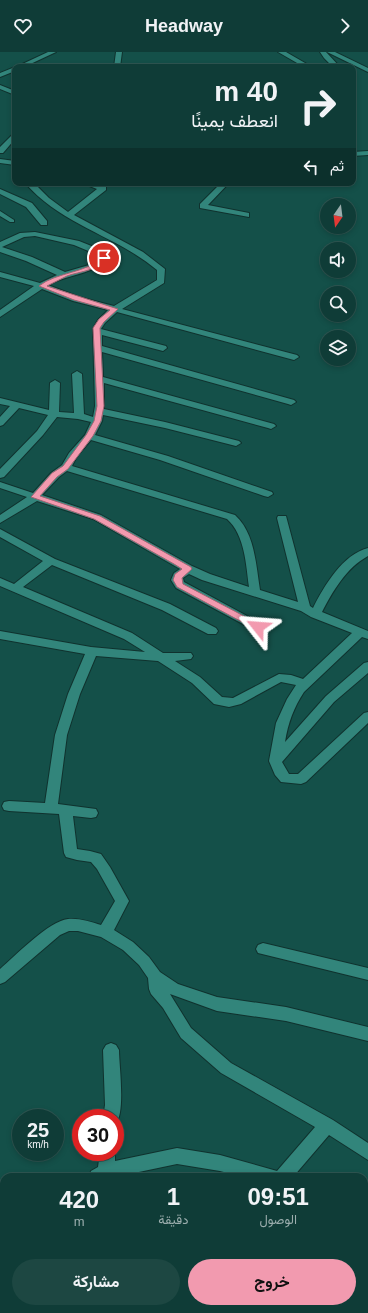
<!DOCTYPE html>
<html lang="ar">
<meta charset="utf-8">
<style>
body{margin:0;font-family:Helvetica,Vazirmatn,sans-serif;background:#1d4742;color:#f1f3f6;direction:rtl;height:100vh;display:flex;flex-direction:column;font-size:15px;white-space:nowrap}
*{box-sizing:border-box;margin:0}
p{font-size:13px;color:#9badad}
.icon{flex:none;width:22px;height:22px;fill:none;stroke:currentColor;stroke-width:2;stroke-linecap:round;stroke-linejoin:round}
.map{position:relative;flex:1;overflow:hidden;direction:ltr}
.drawer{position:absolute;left:0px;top:1121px;width:368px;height:140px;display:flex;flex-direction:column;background:#0f3c37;border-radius:12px 12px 0 0;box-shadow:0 2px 6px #0003,0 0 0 1px #2f5652;direction:rtl}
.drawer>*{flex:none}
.hud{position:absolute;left:12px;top:12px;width:344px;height:122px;border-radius:8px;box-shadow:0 2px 6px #0003,0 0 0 1px #2f5652;direction:rtl;background:#0f3c37;color:#f1f3f6;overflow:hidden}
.needle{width:26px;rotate:194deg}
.buttons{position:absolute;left:320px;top:146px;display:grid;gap:8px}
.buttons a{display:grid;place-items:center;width:36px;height:36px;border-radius:50%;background:#0f3c37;box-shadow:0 2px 6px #0003,0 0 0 1px #2f5652;font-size:20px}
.speed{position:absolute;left:12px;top:1057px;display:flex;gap:8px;font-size:20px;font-weight:700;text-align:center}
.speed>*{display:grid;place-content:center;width:52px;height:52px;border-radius:50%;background:#0f3c37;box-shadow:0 2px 6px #0003,0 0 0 1px #2f5652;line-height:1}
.speed small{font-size:10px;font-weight:400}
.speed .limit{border:6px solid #d22;background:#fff;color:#111}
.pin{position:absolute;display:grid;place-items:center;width:34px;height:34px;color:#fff;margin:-17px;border:2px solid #fff;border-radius:50%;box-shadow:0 1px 4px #0007}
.me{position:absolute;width:44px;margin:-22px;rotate:298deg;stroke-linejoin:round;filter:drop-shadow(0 0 3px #0008)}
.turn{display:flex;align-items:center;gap:14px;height:84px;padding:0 12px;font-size:18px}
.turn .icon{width:52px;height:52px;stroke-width:2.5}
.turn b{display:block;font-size:28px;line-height:34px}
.then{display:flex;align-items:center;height:38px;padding:0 12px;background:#0003;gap:8px;font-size:15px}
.eta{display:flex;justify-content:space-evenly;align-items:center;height:68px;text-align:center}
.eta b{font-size:24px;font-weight:700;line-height:28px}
.primary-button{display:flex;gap:8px;margin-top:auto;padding:8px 12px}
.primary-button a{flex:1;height:46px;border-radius:24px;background:#f29aaf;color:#111;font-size:16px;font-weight:700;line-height:46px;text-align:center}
.primary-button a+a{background:#1d4742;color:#f1f3f6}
header{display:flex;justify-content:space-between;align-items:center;height:52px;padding:0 12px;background:#0f3c37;font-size:18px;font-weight:700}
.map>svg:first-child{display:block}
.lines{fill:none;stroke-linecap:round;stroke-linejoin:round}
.lane-casing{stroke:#10322e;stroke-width:2}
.street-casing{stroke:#10322e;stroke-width:2}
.lane{fill:#32857b;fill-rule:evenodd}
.street{fill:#32857b;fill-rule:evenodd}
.route{fill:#f29aaf;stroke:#9d6472}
</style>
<header><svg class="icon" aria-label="forward" viewBox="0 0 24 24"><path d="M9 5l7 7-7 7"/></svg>Headway<svg class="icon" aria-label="heart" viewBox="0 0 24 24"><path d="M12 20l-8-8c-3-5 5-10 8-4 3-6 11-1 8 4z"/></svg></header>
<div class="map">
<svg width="368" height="1261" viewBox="0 0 368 1261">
<rect width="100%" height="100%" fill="#145049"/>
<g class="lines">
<g class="lane-casing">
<path id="lane" d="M0 159 14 168V170H10L0 164Z"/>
</g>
<g class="street-casing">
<path id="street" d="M48 0H56L24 15H16Z
M116 0H122L120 15H114Z
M278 0H286L312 15H304Z
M320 0H326L340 15H333L324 6Z
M327 0H335L368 16V20Z
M15 15V19L0 25V21Z
M0 33 15 39V43L0 37Z
M15 81V87L3 101H0V95L13 82Z
M368 99V103L353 104V100Z
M0 107 15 109V113L0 111Z
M25 131H34L49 146 68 160 97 137 82 131H94L106 134V138L74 163 143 200 165 217 164 231 122 257 297 303 299 305 294 308 117 260 105 271 101 277 166 294 167 296 163 299 102 283V294L294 348 296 350 291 353 288 352 102 300 103 325 274 372 276 374 271 377 268 376 104 331V357L165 370 239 389 241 391 236 394 165 376 103 363 102 369 95 383 168 404 272 440 273 442 268 445 264 444 160 408 91 388 77 404 72 414 235 463C255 481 256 513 260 538L298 550 277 466 278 464H286L310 554 313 556C324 534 343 502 368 496V504C346 516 333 539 322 560L368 579V587L362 585 304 640C294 655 288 671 285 690L326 644 364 611 368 610V621L334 650 282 710 289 722H298L364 661 368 660V671L306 730 301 732 281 730 275 723 269 709 276 671 287 647 296 633 281 630 241 652 229 655 214 652 192 631 158 609 96 604 80 642 67 683 58 752 96 757 98 761 96 765 91 766 73 764 77 797 90 799 101 802 110 815 129 849 114 878 133 890 149 905 160 920 178 932 217 945 286 955 368 975V989L286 969 217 959 170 942 191 976 231 1011 333 1068 368 1091V1108L329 1083 293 1125H243L220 1119 177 1112 115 1125H89L91 1119 98 1115 100 1100H115V1097V1109L177 1096 220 1103 277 1119 315 1075 221 1021 181 986 163 956 151 942 149 937 148 926 139 913 123 898 101 885 78 879H69L60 883 5 930 0 932V917C15 904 49 869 68 867 79 866 91 870 101 873L115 849 97 817 91 810 77 808 66 805 64 801 59 762 9 759 4 758 2 754 4 750 9 749 45 751 55 683 68 642 85 602 0 587V579L91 595 145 600 124 587 0 534V526L14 532 43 509 0 485V477L55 507 170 552 216 576 218 579 216 582H208L162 558 52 513 23 535 132 581 163 601H191L193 604 191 607 175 609 200 625 222 645 233 646 279 622 291 623 303 627 352 581 311 565 301 559 202 528 189 522 183 526 184 530 262 572 264 575 262 578H254L176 536 171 528 174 521 180 517 93 467 37 449 0 471V463L27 445 0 436V430L33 441 51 421 62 413 69 401 85 383 91 370 78 367 57 365 43 383 4 425 0 426V417L37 379 48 363 19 356 3 373 0 374V365L10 354 0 352V346L49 358 50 331 55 328 60 331 59 360 74 361 72 322 77 319 82 322 84 362 93 365 95 354 93 277 98 268 108 258 73 249 42 237 0 265V258L34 234 0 225V220L40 231 57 223 26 209 0 200V190L20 181 35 180 79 189 104 199 108 206C95 222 66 223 48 233L79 245 114 254 157 228V218C115 183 63 174 25 131ZM35 184 74 193 98 203 100 206 89 213 65 220 32 205 2 195 24 185ZM67 419 227 467C245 483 246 513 249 535L210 522 192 514 101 463 42 443 59 425Z
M221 131H229L208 153 249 161V165L200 156V152Z
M285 131H299C296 134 288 134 285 131Z
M0 137 32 151 47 169V173H41L26 155 0 142Z
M263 891 368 916V928L258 901 256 897 258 893Z
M111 991 116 993 119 998C119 1013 126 1063 115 1072V1066H103L105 1053 103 998 106 993Z
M4 1186V1205L0 1207V1188Z
M364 1188 368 1190V1209L364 1207Z"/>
</g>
<use href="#lane" class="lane"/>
<use href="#street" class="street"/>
</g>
<path class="route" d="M102 205 107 206C98 219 81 219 67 224 60 227 54 231 47 234L118 257 104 270 100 276 104 354 101 369 93 384 68 417 57 425 40 444 100 464 191 515 192 517 182 526 183 532 261 573 263 575 261 577H255L177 535 173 528 175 522 182 517 174 512 94 467 31 445 52 421 63 414 86 383 94 369 97 354 93 276 99 267 110 258 74 248 39 234C56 220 88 221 102 205Z"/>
</svg>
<div class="buttons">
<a><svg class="needle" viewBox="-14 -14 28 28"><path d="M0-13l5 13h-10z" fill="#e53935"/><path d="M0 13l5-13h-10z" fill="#9badad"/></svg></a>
<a><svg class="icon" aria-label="sound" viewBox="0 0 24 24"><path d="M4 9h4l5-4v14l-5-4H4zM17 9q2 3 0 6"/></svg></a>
<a><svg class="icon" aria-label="search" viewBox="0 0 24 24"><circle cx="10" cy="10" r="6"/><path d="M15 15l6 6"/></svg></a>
<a><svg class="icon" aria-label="layers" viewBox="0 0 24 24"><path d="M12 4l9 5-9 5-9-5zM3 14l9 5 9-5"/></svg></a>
</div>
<div class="speed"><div>25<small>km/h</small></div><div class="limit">30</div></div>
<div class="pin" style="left:104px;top:206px;background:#d93025"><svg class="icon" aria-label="arrive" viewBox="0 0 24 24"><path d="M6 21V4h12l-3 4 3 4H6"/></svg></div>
<svg class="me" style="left:258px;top:575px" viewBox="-20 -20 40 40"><path d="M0-17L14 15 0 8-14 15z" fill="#f29aaf" stroke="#fff" stroke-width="4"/></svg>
<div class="hud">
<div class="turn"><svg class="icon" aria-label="right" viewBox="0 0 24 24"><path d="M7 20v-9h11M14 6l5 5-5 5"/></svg><div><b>40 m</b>انعطف يمينًا</div></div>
<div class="then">ثم<svg class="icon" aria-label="left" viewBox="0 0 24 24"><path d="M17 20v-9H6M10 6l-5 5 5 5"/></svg></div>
</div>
<section class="drawer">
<div class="eta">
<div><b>09:51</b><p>الوصول</p></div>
<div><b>1</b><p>دقيقة</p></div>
<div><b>420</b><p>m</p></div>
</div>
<div class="primary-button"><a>خروج</a><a>مشاركة</a></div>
</section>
</div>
